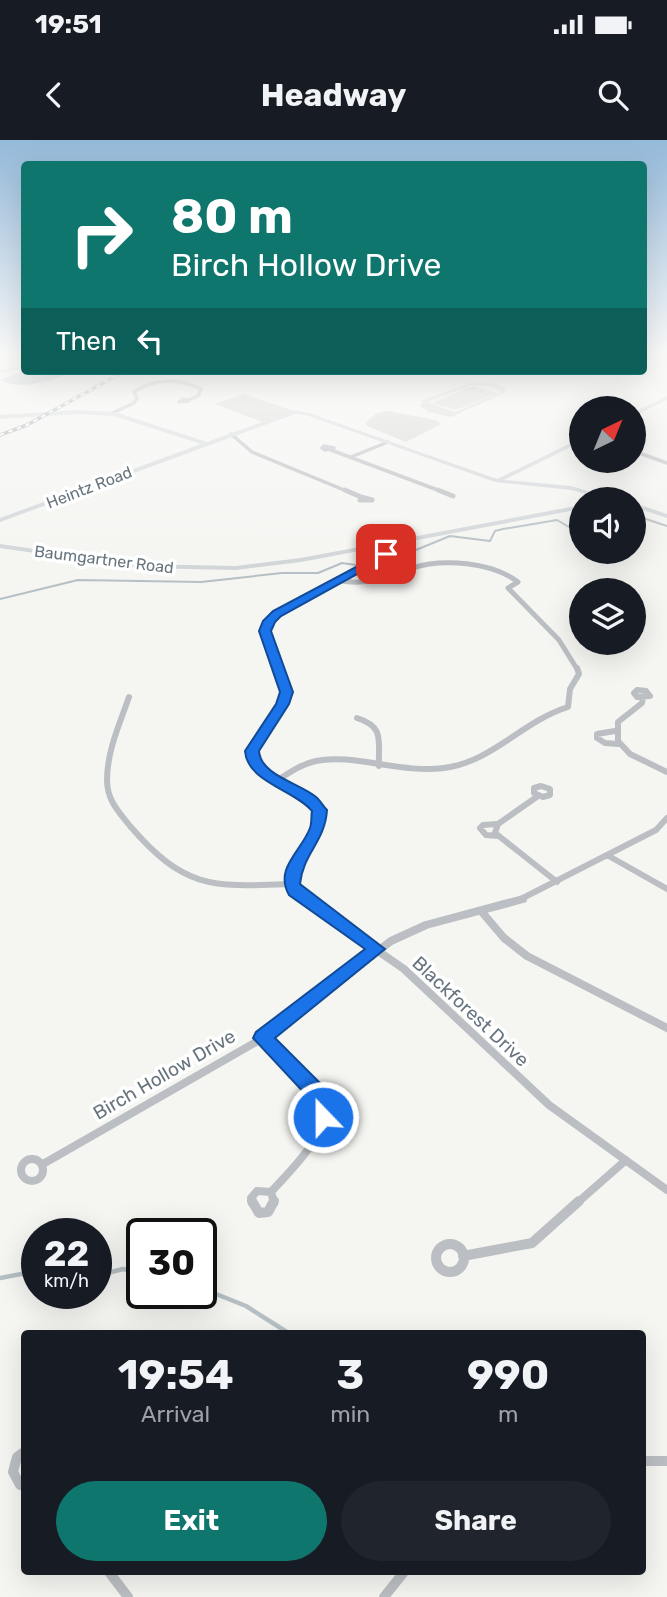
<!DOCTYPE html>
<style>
body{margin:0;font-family:Rubik,sans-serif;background:#20242c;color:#f1f3f6;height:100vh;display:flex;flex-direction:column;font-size:26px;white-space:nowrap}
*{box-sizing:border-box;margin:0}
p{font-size:23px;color:#9ea1a6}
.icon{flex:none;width:38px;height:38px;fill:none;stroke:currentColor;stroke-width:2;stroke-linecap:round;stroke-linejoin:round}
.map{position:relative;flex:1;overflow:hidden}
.details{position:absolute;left:21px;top:1190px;width:625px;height:245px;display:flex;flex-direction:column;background:#171b24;border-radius:7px;box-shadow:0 7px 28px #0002}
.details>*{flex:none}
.banner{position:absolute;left:21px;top:21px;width:626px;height:214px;border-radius:7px;box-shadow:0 7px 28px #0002;background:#0f766e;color:#fff;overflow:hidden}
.needle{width:46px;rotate:43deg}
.controls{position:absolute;left:569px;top:256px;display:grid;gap:14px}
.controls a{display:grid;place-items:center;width:77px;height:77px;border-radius:50%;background:#171b24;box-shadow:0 7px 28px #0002;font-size:35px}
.speed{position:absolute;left:21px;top:1078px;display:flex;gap:14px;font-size:35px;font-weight:700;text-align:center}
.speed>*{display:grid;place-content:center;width:91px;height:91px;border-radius:50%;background:#171b24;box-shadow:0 7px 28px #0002;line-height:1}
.speed small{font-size:18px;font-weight:400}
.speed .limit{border:4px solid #111;border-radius:10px;background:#fff;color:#111}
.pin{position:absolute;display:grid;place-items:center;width:60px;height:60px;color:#fff;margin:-30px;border-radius:14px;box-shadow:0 4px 10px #0006}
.me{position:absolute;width:77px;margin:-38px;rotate:338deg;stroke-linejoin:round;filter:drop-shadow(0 0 5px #0008)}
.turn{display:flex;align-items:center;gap:24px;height:147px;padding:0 35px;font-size:32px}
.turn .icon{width:91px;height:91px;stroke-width:2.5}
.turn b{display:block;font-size:49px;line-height:60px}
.then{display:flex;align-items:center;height:66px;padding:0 35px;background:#0003;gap:14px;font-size:26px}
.eta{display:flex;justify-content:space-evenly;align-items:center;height:119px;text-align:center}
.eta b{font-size:42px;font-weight:700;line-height:49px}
.button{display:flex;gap:14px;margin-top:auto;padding:14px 35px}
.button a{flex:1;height:80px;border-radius:42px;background:#0f766e;color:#fff;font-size:28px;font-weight:700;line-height:80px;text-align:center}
.button a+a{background:#20242c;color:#f1f3f6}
.status{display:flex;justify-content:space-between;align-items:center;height:49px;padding:0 35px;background:#171b24;direction:ltr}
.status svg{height:19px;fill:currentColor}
header{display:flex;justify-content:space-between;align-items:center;height:91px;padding:0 35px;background:#171b24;font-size:32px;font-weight:700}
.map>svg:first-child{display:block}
.green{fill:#d5d9d2;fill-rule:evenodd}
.water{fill:#b6c0c4}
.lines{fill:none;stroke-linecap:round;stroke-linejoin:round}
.stream-far1{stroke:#b6c0c4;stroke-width:2}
.stream{stroke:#b6c0c4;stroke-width:4.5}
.street-far4{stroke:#bbbec2;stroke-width:3.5}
.street-far3{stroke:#bbbec2;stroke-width:5}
.street-far2{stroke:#bbbec2;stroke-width:6}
.street-far1{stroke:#bbbec2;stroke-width:8}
.street{stroke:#bbbec2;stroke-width:10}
.secondary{fill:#d2d6d9;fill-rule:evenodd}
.rail-casing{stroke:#9da3a7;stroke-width:3.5}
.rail{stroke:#fff;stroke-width:2;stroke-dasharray:4.5;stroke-linecap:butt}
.route{fill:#1a73e8;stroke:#114b97;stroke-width:2}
.labels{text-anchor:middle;stroke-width:7;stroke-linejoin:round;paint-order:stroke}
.far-street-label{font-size:16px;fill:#68757f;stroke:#fff}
.street-label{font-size:19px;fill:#68757f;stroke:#fff}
</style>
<div class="status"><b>19:51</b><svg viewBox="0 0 49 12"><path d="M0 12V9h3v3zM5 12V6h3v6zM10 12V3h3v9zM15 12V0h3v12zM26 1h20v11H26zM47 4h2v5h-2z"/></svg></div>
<header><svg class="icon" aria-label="back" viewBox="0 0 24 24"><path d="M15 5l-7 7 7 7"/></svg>Headway<svg class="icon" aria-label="search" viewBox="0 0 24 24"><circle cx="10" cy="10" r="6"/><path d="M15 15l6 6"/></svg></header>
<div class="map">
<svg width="667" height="1457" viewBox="0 0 667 1457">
<rect width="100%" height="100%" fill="#f5f5f2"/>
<path class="green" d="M470 243H490L504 247 506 252 451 277 428 272 420 266 423 260ZM472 245 492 246 501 252 455 272 427 262Z
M472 246 497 253 456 270 432 263Z
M244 254 294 271 263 282 214 264Z
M387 271 436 280 441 284 406 302 367 286 366 282 377 273Z"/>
<path class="water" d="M24 231H76C52 239 24 252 0 240Z"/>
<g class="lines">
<path class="stream-far1" d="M507 231H522
M0 232 24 226
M634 375 667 386
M367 430 450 396 490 401 495 391 503 389 557 380 569 387 581 382
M0 459 78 440 201 442 282 433H318L342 423 356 425"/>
<path class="stream" d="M96 1136 123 1129 142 1133
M0 1138 37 1131
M201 1148 246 1166 290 1194"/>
<path class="street-far4" d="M183 259 189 261 179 262Z
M110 274 134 263 137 258 134 252C155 238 179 238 201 249L198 256 188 260
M231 294 252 312 349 352
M324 306 334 308 325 310 322 308Z
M331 310 443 352
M634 311 667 323
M351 317 388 302"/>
<path class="street-far3" d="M345 350 361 357
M438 350 453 356
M361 357 372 360H360Z
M338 440C366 447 386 436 412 428 443 418 492 422 518 442L508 448 559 500 577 529
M281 529 270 504 266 487 277 474 386 414 390 410 385 404"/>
<path class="street-far2" d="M280 528C298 572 255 580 252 618 271 643 307 646 320 676 315 701 294 718 292 744L306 761
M637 550 646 551 650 556 637 557 634 553Z
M129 557C120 583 107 611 107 640 107 660 118 671 130 686 185 750 213 747 292 744
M643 558 642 563 618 582V601L630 614 667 632
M357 578C385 587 378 600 379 626
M615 591 597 594V598L605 603 618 604
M278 640C290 632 302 624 316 621 351 613 403 634 444 628 492 622 523 581 568 567L570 549 579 534 577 528
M541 646 550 649V655L543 657 534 653V648Z
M538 656 498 684 495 693 557 742
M497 684 483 685 480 688 486 695 499 696
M607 715 667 749
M517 761 656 690 667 678"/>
<path class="street-far1" d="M303 759 404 829 549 965 667 1050
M481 771 504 798 527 816 667 888
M263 898C281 915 305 932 317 953 338 989 292 1028 271 1052
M21 1030a11 11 0 1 1 22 0a11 11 0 1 1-22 0Z
M43 1024 263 898 391 801 426 785 523 759
M271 1052 274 1063
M252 1063 251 1058 257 1051 271 1052
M577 1063 626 1020"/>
<path class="street" d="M252 1061 259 1073 268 1072 274 1061
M436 1118a14 14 0 1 1 28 0a14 14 0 1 1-28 0Z
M463 1116 532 1103 579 1061
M24 1312 17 1317 13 1332 20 1345 24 1346
M642 1321H667
M109 1432 128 1457
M384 1457 404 1432"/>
<path class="secondary" d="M667 256V260L634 276V272Z
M78 270 115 272 207 302 295 270 309 273 497 339 581 298V302L504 340 571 346 615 359H604L571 350 495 342 306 275 295 274 0 382V378L201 304 114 276 78 274 0 279V275Z
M634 363 667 374V378L634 367Z
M581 365V369L301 422 236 430 139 428 0 408V404L139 424 236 426 301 418Z"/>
<g class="rail-casing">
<path id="rail" d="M0 295 27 285 125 231"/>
</g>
<use href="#rail" class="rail"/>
</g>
<linearGradient id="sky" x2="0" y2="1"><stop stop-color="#94b9da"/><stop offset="0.51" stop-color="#fafaf9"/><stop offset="1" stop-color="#fafaf9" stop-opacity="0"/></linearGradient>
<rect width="667" height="420" fill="url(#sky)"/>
<path class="route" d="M386 411 390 412V416L281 476 275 482 271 491 293 552 289 564 259 611C261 636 300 643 316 657 320 660 323 666 327 670 325 702 303 713 300 744L385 809 275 898 325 948 333 977 330 983 323 986 316 983 309 958 253 898 256 892 365 809 289 755C274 728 301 712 310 688 312 683 311 676 312 671 295 650 247 642 245 611L276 564 280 552 259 491 263 481 273 471Z"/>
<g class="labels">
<g class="far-street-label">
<text transform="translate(89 347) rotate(-21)" y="6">Heintz Road</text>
<text transform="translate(104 419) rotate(7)" y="6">Baumgartner Road</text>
</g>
<g class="street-label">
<text transform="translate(471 871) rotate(43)" y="7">Blackforest Drive</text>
<text transform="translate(164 934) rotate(-30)" y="7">Birch Hollow Drive</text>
</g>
</g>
</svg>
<div class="controls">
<a><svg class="needle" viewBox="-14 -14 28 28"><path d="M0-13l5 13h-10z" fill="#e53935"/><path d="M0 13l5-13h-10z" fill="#9ea1a6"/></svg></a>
<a><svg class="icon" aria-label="sound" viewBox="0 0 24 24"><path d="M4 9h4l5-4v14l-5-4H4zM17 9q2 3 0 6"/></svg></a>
<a><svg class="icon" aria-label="layers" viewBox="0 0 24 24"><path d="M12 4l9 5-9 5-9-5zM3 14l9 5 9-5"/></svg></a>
</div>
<div class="speed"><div>22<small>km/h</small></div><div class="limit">30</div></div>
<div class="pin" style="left:386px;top:414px;background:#d93025"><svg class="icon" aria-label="arrive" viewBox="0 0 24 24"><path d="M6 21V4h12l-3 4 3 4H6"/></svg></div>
<svg class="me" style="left:323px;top:977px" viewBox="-20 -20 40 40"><circle r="17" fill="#1a73e8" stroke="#fff" stroke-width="3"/><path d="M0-11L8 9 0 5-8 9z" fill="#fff"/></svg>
<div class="banner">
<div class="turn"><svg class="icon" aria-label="right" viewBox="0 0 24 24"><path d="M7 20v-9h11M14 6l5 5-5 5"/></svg><div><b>80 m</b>Birch Hollow Drive</div></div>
<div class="then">Then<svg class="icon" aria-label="left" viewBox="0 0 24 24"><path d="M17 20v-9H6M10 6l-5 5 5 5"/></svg></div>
</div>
<section class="details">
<div class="eta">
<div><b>19:54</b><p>Arrival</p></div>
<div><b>3</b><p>min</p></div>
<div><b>990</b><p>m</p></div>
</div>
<div class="button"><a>Exit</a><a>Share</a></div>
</section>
</div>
